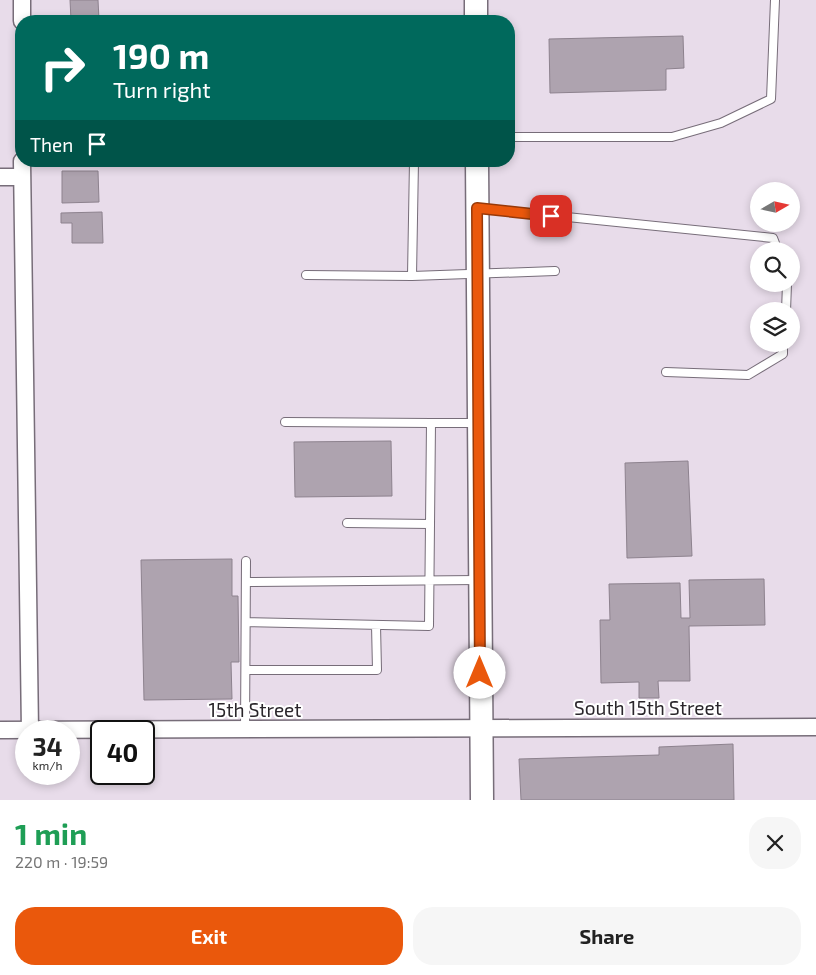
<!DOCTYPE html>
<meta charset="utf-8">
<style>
body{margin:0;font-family:"Exo 2",sans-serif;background:#f6f6f6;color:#222;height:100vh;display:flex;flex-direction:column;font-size:19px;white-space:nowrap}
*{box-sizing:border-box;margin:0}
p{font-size:16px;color:#767676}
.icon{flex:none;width:28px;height:28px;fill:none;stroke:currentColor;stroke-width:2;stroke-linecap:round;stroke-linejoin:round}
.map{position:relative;height:800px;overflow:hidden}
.details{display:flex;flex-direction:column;background:#fff;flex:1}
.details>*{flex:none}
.banner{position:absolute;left:15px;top:15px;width:500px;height:152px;border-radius:20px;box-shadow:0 2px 8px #0003;background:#00695c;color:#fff;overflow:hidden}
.needle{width:32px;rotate:81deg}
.tools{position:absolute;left:750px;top:182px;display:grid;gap:10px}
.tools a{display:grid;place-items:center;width:50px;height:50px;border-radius:50%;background:#fff;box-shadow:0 2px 8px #0003;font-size:25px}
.speed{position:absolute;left:15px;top:720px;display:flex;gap:10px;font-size:25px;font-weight:700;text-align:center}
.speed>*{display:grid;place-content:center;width:65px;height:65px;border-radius:50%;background:#fff;box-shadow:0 2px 8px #0003;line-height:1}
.speed small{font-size:12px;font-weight:400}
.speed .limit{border:2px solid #111;border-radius:8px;background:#fff;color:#111}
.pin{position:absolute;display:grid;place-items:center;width:42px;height:42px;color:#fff;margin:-21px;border-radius:10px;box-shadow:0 2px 8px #0006}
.me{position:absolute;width:55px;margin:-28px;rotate:0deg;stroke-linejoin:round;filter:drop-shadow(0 0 4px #0008)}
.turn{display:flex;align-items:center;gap:18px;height:105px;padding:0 15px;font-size:22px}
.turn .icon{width:65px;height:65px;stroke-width:2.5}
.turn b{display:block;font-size:35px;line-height:42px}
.then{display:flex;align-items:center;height:48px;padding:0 15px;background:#0003;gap:10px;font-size:19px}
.round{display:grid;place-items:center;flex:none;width:52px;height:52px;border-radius:20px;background:#f6f6f6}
.head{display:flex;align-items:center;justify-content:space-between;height:85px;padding:0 15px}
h1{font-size:30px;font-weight:700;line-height:38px;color:#1e9e55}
.cta{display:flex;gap:10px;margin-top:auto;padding:10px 15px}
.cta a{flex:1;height:58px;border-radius:20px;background:#ea580c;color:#fff;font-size:20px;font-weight:700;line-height:58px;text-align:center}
.cta a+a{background:#f6f6f6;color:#222}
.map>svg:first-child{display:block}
.building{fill:#aea3af;stroke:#8d828e}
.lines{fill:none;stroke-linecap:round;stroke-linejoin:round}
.lane-casing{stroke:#776d79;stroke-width:10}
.street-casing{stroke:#776d79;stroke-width:19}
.secondary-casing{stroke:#776d79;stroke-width:25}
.lane{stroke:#fff;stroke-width:8}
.street{stroke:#fff;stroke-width:16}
.secondary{stroke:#fff;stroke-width:22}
.route-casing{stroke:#983908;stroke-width:12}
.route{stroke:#ea580c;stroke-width:9}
.labels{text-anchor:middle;stroke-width:4;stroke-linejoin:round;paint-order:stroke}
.street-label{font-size:19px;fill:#2a262b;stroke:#fff}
</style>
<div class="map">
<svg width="816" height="800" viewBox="0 0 816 800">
<rect width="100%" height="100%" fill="#e8dcea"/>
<path class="building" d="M70 0H98L99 20H71Z
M683 36 684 68 666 69V90L550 93 549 39Z
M62 171H98L99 202 62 203Z
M102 212 103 243H72V223H61V213Z
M391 441 392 496 295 497 294 442Z
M688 461 692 556 627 558 625 463Z
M232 559V596H238L239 662H231L232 699 144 700 141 560Z
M764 579 765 625 689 626 690 681H658L659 698H639V682L601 683 600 620H610L609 584 680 583 681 618H690L689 580Z
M733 744 734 800H521L519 759 659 755V747Z"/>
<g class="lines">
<g class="lane-casing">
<path id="lane" d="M509 137H672L721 123 771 99 775 0
M414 161 412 276 555 271
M479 208 773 238 778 251
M306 275 412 276
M786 311 787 284
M666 372 748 375 783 354V344
M431 423H477
M347 523 430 524
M246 582 478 580
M246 622 429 626 431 423 285 422
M246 670H377L376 625
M245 730 246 561"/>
</g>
<g class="street-casing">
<path id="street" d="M22 0V21
M22 161 30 731
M0 177H22
M0 730 816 727"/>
</g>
<g class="secondary-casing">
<path id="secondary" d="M476 0V21
M477 161 482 800"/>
</g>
<use href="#lane" class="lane"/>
<use href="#street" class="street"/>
<use href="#secondary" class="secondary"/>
</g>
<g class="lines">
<g class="route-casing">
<path id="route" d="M480 673 477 208 551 216"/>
</g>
<use href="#route" class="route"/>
</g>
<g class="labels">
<g class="street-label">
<text x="648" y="715">South 15th Street</text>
<text x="255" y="717">15th Street</text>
</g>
</g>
</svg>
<div class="tools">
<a><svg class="needle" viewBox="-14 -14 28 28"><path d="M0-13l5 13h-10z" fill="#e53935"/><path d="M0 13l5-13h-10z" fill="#767676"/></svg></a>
<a><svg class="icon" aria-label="search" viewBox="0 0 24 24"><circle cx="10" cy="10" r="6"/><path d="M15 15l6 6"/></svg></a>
<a><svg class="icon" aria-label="layers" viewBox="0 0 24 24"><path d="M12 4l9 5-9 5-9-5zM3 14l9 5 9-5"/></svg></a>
</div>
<div class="speed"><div>34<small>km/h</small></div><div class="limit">40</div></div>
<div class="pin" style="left:551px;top:216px;background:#d93025"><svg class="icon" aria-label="arrive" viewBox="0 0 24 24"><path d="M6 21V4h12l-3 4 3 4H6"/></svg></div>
<svg class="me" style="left:480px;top:673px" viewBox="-20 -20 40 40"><circle r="19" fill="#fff"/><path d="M0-13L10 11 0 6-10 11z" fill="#ea580c"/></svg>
<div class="banner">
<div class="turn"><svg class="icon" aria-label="right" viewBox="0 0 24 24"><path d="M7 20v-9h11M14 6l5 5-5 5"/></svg><div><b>190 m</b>Turn right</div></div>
<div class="then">Then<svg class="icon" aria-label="arrive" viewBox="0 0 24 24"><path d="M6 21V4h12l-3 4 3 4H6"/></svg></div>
</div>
</div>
<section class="details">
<div class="head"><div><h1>1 min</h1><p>220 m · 19:59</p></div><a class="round"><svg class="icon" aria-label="close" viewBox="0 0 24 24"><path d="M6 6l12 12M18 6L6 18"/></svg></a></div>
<div class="cta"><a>Exit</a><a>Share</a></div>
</section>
